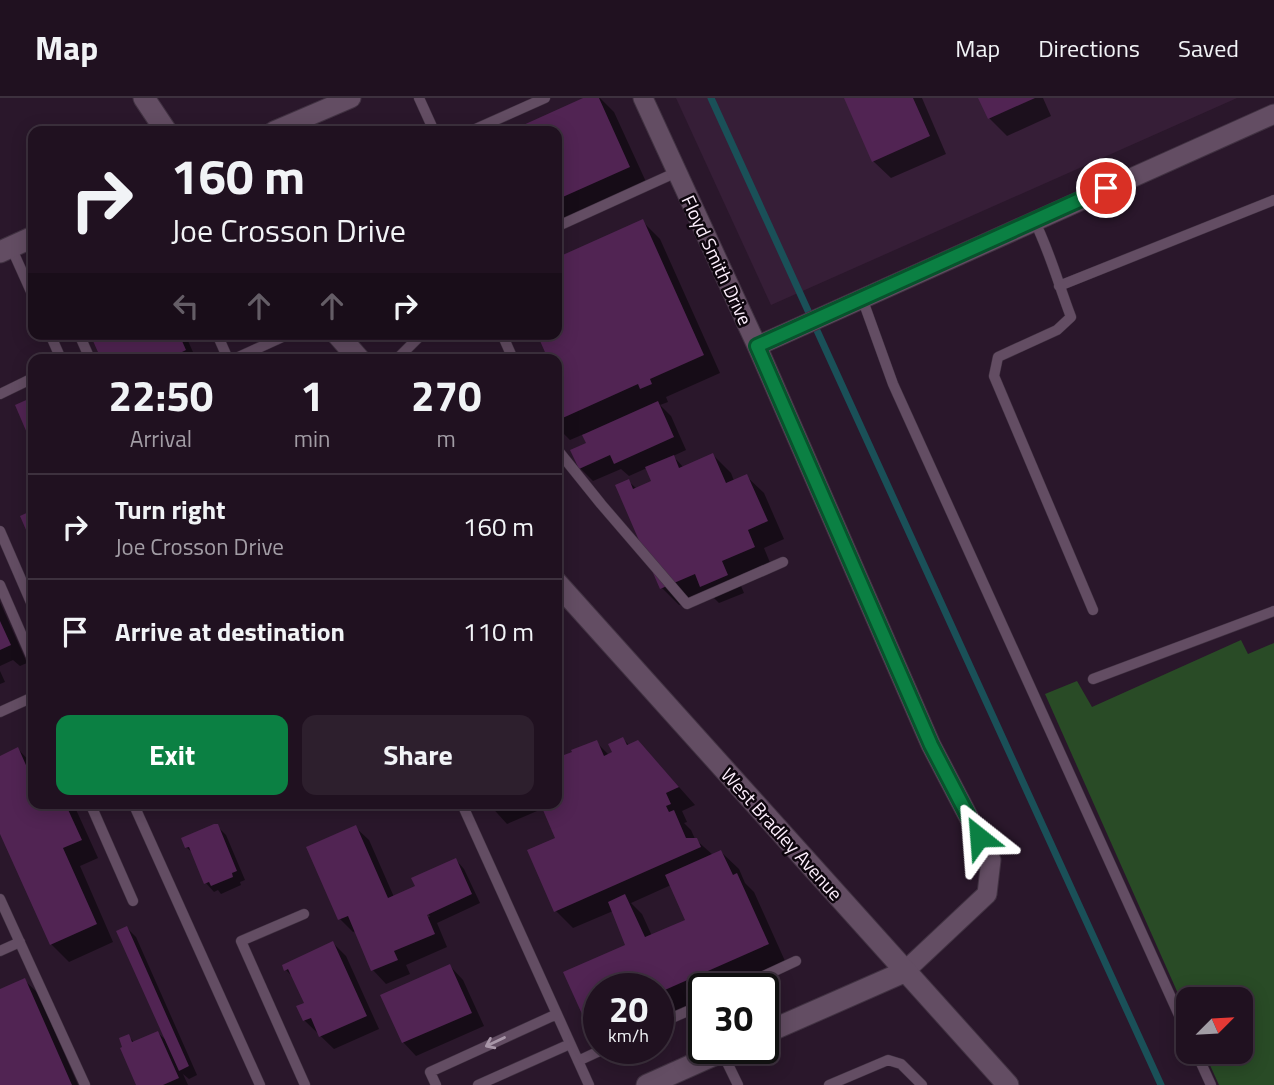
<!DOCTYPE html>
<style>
body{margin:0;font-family:"Titillium Web",sans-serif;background:#2d1f2d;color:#f1f3f6;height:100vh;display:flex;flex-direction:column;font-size:26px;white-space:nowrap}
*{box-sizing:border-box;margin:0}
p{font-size:23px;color:#a29da5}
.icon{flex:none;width:38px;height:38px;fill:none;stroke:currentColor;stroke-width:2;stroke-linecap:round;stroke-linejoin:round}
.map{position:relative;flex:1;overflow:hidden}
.details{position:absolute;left:28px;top:256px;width:534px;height:455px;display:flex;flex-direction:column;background:#201120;border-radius:14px;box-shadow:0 4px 18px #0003,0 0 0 2px #3d313e}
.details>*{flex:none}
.banner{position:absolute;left:28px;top:28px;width:534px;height:214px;border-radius:14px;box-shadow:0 4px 18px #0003,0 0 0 2px #3d313e;background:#201120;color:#f1f3f6;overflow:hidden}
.needle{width:46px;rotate:66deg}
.controls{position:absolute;left:1176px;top:889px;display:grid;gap:14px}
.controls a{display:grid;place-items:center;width:77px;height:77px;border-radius:14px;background:#201120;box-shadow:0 4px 18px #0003,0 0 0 2px #3d313e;font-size:35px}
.speed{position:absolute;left:583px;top:875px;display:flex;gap:14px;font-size:35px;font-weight:700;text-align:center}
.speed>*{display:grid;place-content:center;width:91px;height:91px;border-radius:50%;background:#201120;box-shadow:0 4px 18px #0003,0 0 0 2px #3d313e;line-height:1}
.speed small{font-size:18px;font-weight:400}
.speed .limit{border:4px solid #111;border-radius:10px;background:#fff;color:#111}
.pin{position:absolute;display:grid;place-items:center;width:60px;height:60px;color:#fff;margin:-30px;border:4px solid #fff;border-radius:50%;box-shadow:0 2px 7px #0007}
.me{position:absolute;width:77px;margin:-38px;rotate:332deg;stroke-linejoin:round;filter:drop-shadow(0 0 5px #0008)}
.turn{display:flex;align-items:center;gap:24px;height:147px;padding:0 28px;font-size:32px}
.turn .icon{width:91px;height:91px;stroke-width:2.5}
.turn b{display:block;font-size:49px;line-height:60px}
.lanes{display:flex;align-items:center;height:66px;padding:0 28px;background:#0003;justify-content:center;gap:35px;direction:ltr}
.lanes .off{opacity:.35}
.eta{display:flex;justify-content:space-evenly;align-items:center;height:119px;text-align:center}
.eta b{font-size:42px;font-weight:700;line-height:49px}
.action{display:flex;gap:14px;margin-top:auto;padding:14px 28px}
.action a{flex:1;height:80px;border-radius:14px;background:#0b8043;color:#fff;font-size:28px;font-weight:700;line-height:80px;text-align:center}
.action a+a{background:#2d1f2d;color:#f1f3f6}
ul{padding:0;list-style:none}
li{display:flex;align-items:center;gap:21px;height:105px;padding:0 28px;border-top:2px solid #3d313e}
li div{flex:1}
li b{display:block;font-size:26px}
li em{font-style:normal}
header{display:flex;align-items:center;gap:42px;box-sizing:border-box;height:98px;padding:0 35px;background:#201120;border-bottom:2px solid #3d313e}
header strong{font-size:33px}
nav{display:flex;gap:38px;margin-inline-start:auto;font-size:24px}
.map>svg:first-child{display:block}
.built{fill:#361e37}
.green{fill:#294b26}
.shadow{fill:#0007;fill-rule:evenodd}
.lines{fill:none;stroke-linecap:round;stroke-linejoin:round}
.stream{stroke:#1a5058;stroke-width:7}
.building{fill:#512453}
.lane-casing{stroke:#413242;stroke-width:11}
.street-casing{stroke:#413242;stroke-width:21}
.secondary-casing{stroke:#413242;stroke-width:23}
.lane{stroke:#634d63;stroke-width:10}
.street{stroke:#634d63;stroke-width:19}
.secondary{stroke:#634d63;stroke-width:21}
.oneway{stroke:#a896a8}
.route-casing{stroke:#07532c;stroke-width:18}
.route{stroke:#0b8043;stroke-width:12}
.labels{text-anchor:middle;stroke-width:5;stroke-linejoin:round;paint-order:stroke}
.street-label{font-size:19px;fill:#fdeffd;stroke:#0e060e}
</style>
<header>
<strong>Map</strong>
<nav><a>Map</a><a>Directions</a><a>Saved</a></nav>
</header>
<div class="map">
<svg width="1274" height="987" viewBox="0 0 1274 987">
<rect width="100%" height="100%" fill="#2a172b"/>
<path class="built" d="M676 0H1237L771 207Z"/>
<path class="green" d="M1241 542 1248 556 1274 545V987H1219L1204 954H1241V901H1188V918L1045 596 1077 583 1092 609Z"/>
<path class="shadow" d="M588 0H600L614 14 647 86 556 127V33H514Z
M846 0H922L946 56 891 80 873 63Z
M980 0H1043L1051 18 1007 38 989 20Z
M643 124 660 141 720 275 666 299 668 304 660 307 671 318 686 352 673 358 684 370 713 357 731 375 734 383 746 378 764 395 784 441 764 450 771 467 738 481 744 495 719 505 708 494 679 507 662 490 628 383 637 391 654 384 647 370 629 378 621 371 593 383 580 370 588 346 584 336 570 342 556 328V236Z
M92 236H185L196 261H103Z
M0 504 27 565 20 568 13 562 0 568Z
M0 573 5 584 0 586Z
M623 641 630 648 655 662 695 707 682 713 687 724 684 725 691 732 695 741 713 757 721 754 739 771 745 785 754 794 785 863 724 891H704V900L658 920V891H598V936L588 926 566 875 628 847 613 813 573 830 556 813 557 741 544 710 507 726 488 705H556L596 644 609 657 614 655ZM671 787 687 822 652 838 642 816 631 805Z
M18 651 33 667V705H73L98 760 80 768 113 844 69 864 51 846 0 732V660Z
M217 728 226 737 245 782 240 784 241 787 221 796 218 792 214 794 206 785 194 756 186 749Z
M355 729 369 742 394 799 417 790 456 762 464 771 480 805 437 825 447 849 406 867 410 876 386 886 373 872 356 833 353 834 340 821ZM422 801 430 819 426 820Z
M127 830 136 839 197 977 189 981 183 976 188 987H138L128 938 135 945 158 935 168 944Z
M333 845 346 858 379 931 334 951 304 922 306 906 295 881 286 872Z
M450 868 463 882 484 928 416 958 403 944Z
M24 882 38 895 78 987H0V893Z"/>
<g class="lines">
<path class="stream" d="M711 0 1161 987"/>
</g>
<path class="building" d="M583 0H599L630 69 556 102V33H510Z
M844 0H913L930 38 872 64Z
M978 0H1035L988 21Z
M643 121 704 257 650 281 652 286 640 291 638 286 556 323V261H548L537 236H556V160Z
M90 236H179L186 252 176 257 178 261H101Z
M33 299V349L15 307Z
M658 303 674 339 614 366 610 357 579 371 570 352 586 345 582 337Z
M713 355 726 385 747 376 768 423 748 432 755 449 722 463 728 477 700 489 695 476 660 491 615 387 629 381 633 391 651 383 645 369 674 357 679 370Z
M33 412V448L20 418Z
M0 523 11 547 0 552Z
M623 639 627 647 638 642 679 689 666 695 671 706 666 708 669 714 674 712 686 740H697L701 749 554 814 527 752 555 740 540 705H556V660L572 654 571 652 597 642 604 658 612 654 608 646Z
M18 649 33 683V705H65L82 742 63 750 97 826 50 847 0 736V658Z
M214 726H218L237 773 232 775 233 779 211 788 209 784 204 786 189 749 185 750 181 740Z
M356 727 388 800 415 788 411 780 456 760 472 796 427 817 435 836 394 853 398 862 371 873 348 818 338 822 306 749Z
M721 752 733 777 737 775 769 846 658 895V891H598V922L587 927 563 874 625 847 608 804 625 796 645 839 685 822 665 777Z
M127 828 189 968 179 973 116 833Z
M333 843 367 918 319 939 311 920 303 923 296 908 304 905 288 871 284 873 282 867Z
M450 866 472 915 402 945 380 897Z
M25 880 72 987H0V891Z
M158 933 179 980 163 987H136L120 950 122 949 119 940 129 936 132 944Z"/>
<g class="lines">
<g class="lane-casing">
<path id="lane" d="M419 0 434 33
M471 33 545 0
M1034 122C1050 154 1058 185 1071 219L1057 232 998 259 994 278 1093 512
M556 129 677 74
M11 149 33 198
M1059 188 1274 102
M862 200 893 286 1188 937
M50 236 61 261
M79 236 90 261
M217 236 228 261
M502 236 513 261
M234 261 289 236
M397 261 422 236
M0 296 33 280
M556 350 601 406 687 506 783 464
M0 433 33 509
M0 487 33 563
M1093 581 1274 513
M0 614 33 599
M90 705 133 803
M133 705 260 987
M447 705 462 706 589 987
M0 801 85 987
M304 816 241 843 305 987
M0 853 20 844
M736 891 796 863
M658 926 704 906
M722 954 738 987
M1196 954 1211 987
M578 963 606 950
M436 987 430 974 557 916
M478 987 570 946
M829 987 888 962 901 966 922 987"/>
</g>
<g class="street-casing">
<path id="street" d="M643 0 757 248 931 647 991 762 987 796 904 874
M274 33 351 0
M757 248 1274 16"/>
</g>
<g class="secondary-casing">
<path id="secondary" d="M144 0 166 33
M0 154 33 139
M337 236 359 261
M556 484 1008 987
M763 936 904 874
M647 987 730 950"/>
</g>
<use href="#lane" class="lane"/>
<use href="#street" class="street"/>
<use href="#secondary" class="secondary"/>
</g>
<defs><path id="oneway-shaft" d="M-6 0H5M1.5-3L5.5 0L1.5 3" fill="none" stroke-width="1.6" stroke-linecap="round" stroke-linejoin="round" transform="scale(1.75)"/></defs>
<use class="oneway" href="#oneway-shaft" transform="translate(495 944) rotate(155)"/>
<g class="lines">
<g class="route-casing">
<path id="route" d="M979 739 931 647 757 248 1106 90"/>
</g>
<use href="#route" class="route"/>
</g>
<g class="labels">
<g class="street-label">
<text transform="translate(717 162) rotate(65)" y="7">Floyd Smith Drive</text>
<text transform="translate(782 736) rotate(48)" y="7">West Bradley Avenue</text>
</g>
</g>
</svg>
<div class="controls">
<a><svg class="needle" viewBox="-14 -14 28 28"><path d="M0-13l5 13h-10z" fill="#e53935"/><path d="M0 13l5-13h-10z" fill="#a29da5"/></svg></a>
</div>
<div class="speed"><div>20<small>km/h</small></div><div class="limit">30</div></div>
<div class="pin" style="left:1106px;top:90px;background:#d93025"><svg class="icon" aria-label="arrive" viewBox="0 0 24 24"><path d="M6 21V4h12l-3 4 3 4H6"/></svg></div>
<svg class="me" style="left:979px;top:739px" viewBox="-20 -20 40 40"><path d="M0-17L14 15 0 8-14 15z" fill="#0b8043" stroke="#fff" stroke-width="4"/></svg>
<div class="banner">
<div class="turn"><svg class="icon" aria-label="right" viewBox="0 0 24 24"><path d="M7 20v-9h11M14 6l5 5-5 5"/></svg><div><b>160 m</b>Joe Crosson Drive</div></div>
<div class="lanes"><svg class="icon off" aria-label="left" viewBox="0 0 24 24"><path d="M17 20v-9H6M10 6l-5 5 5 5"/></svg><svg class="icon off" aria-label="ahead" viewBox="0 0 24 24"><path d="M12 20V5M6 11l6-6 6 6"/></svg><svg class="icon off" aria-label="ahead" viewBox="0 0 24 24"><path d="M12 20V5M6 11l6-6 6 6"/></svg><svg class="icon" aria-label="right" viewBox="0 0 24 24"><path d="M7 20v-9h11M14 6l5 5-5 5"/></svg></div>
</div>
<section class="details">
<div class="eta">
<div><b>22:50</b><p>Arrival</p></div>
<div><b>1</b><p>min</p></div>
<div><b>270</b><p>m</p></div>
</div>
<ul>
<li><svg class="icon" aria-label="right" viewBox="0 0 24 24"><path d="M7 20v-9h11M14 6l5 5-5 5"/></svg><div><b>Turn right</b><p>Joe Crosson Drive</p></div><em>160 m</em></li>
<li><svg class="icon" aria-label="arrive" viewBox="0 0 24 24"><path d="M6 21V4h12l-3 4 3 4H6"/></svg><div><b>Arrive at destination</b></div><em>110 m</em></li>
</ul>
<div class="action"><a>Exit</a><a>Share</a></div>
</section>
</div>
